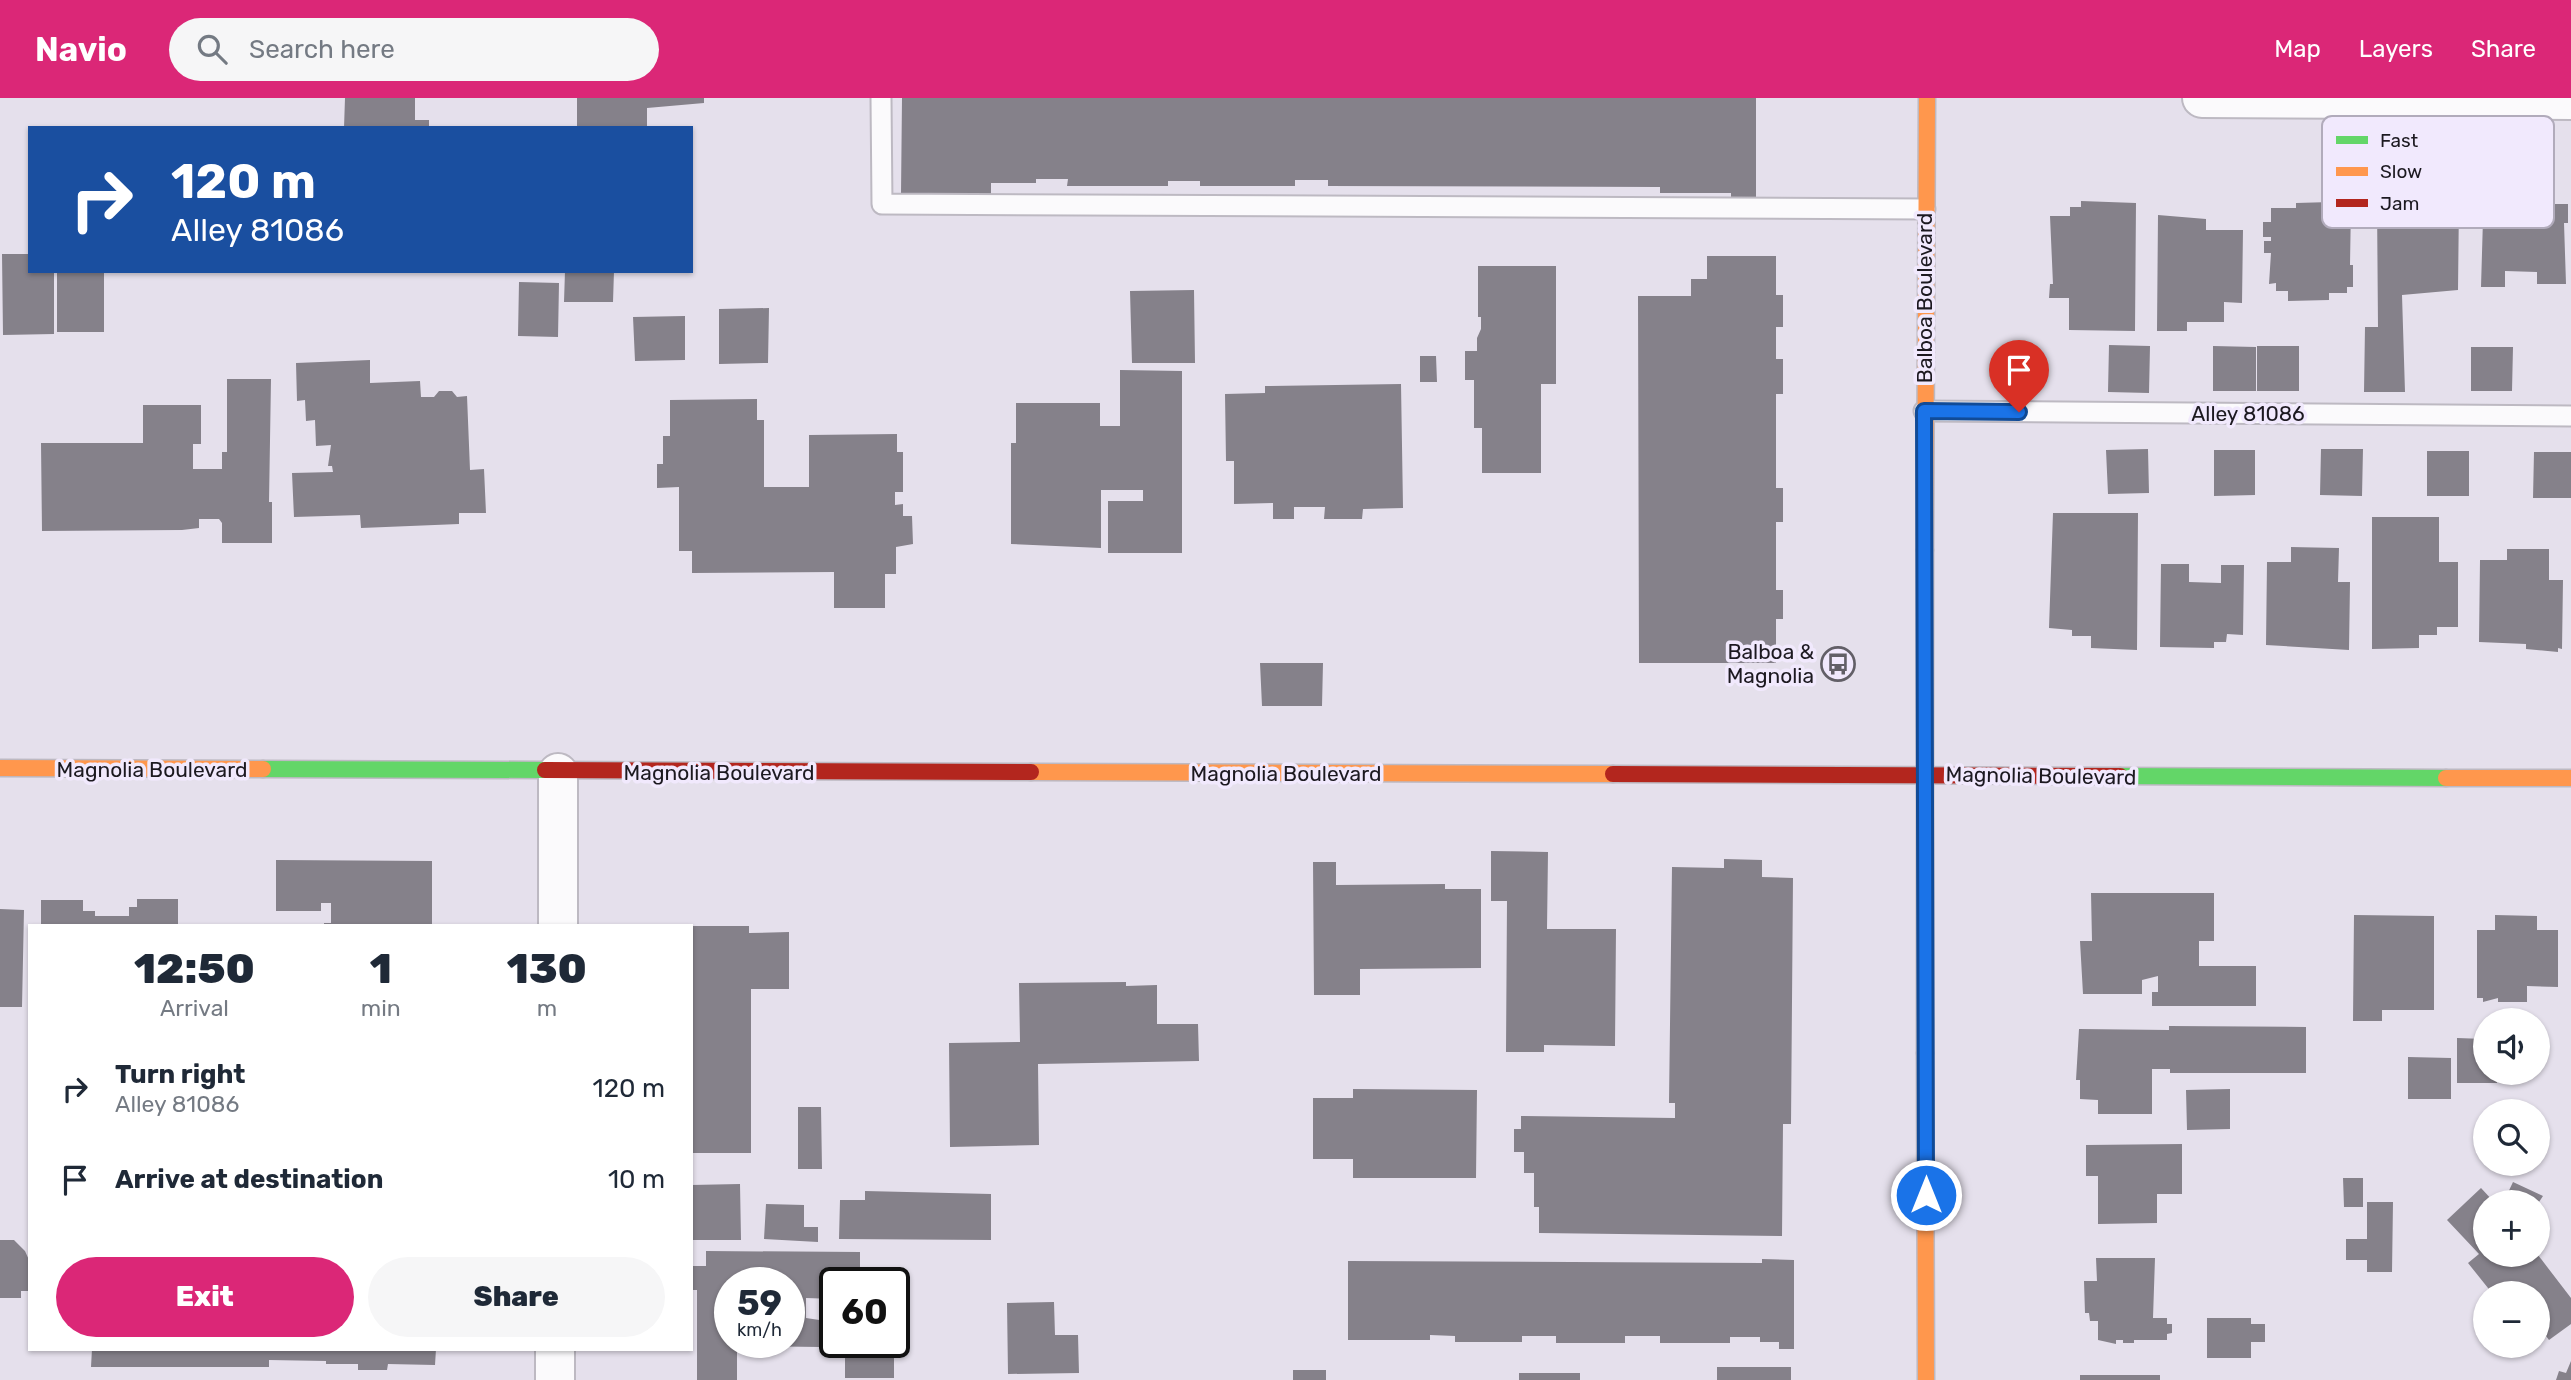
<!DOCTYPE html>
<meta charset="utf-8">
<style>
body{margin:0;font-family:Rubik,sans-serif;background:#f6f6f7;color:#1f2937;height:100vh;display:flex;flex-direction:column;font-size:26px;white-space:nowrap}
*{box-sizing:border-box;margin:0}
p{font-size:23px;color:#747a83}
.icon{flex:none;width:38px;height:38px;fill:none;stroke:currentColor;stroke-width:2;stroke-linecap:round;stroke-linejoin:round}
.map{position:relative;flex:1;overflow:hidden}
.drawer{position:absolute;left:28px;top:826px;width:665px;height:427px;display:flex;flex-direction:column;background:#fff;border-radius:0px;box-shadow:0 2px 5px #0004}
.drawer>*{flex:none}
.hud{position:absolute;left:28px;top:28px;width:665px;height:147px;border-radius:0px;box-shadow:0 2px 5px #0004;background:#1a4fa0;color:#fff;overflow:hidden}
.fabs{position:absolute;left:2473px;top:910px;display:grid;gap:14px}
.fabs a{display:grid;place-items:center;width:77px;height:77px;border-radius:50%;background:#fff;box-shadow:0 2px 5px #0004;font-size:35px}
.speed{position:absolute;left:714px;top:1169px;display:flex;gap:14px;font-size:35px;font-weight:700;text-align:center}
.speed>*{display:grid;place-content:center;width:91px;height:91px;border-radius:50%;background:#fff;box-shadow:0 2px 5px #0004;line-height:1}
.speed small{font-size:18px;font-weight:400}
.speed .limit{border:4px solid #111;border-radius:10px;background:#fff;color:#111}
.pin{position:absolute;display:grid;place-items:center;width:60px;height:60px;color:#fff;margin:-72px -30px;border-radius:50% 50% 50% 0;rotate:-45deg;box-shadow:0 0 7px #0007}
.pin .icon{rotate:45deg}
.me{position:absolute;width:77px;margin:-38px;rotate:0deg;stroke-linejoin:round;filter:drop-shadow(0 0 5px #0008)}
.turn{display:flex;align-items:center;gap:24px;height:147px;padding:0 28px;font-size:32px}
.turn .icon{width:91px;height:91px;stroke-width:2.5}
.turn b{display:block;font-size:49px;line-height:60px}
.eta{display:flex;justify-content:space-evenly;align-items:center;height:119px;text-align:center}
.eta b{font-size:42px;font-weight:800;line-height:49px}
.action{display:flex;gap:14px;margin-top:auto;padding:14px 28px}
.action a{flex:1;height:80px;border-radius:42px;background:#db2777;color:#fff;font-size:28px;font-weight:800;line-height:80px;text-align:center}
.action a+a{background:#f6f6f7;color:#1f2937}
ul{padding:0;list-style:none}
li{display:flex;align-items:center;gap:21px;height:91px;padding:0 28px}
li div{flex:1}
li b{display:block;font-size:26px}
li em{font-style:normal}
header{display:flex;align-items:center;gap:42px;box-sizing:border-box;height:98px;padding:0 35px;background:#db2777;color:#fff}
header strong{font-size:33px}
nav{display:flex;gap:38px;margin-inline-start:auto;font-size:24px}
.search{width:490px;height:63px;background:#f6f6f7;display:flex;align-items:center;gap:18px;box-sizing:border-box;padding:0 24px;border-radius:38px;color:#747a83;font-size:26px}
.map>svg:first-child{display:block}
.building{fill:#85818a;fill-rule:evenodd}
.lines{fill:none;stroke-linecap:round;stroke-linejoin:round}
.lane-casing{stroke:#bdb9c2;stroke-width:23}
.street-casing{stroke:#bdb9c2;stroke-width:42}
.fast-casing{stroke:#bdb9c2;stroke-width:19}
.slow-casing{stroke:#bdb9c2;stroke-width:19}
.jam-casing{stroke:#bdb9c2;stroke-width:19}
.lane{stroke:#fbfafc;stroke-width:19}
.street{stroke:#fbfafc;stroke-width:38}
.fast{stroke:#63d668;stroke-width:16}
.slow{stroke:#ff974d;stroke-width:16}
.jam{stroke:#b3261e;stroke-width:16}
.route-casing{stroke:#114b97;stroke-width:18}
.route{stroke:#1a73e8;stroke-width:12}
.labels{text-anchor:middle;stroke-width:7;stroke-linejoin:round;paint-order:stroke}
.street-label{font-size:21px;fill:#1c1920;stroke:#f1e9fd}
.poi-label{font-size:21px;fill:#1c1920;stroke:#f1e9fd;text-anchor:end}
.key{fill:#f1e9fd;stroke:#b1abbb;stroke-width:2}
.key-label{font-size:19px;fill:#1c1920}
</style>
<header>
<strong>Navio</strong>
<div class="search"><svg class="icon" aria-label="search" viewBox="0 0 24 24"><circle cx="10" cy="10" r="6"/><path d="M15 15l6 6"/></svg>Search here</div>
<nav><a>Map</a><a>Layers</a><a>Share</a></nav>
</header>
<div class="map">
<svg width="2571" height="1282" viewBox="0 0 2571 1282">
<rect width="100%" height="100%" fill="#e5e0ec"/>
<path class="building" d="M345 0H415V22H429V30H344Z
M577 0H704V5L647 10V30H577Z
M902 0H1756V102H1731V95H1660V89L1328 88V82H1295V88H1200V83H1168V88H1067L1068 81H1036V85H991V96H901Z
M2331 99H2345V107H2351L2350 167H2353V189H2347V195H2329V202L2288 203V193H2276V185L2269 186 2271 155H2264V143H2271V139H2263V124H2271V110H2296V105L2331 104Z
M2081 103 2136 105 2135 233 2069 232V200H2049L2050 186H2053L2050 118H2070V109H2081Z
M2377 103H2459L2458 192 2402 197 2405 294H2364L2365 229H2378Z
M2528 106H2568V125H2564L2566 186H2537V174L2505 173V189H2481L2483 121H2504V109H2528Z
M2158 117 2206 121V132H2243L2242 205 2224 204V224H2187V233H2157Z
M2 156H30V173H54V236L3 237Z
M1707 158H1776V197H1783V229H1776V261H1783V296H1776V390H1783V424H1776V492H1783V521H1776V565H1639L1638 198H1691V181H1707Z
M1478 168H1556V286H1541V375H1482V330H1474V282H1465V253H1477V240L1481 231V219H1478Z
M57 173H104V234H57Z
M565 173H614L613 204H564Z
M519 184 559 185 558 239 518 238Z
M1194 192 1195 265H1132L1130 193Z
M769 210 768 265 719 266V211Z
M685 218V262L635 263 633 219Z
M2109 247 2150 248 2149 295 2108 294Z
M2213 248 2256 249V293H2213Z
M2257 248H2299V293H2257Z
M2471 249H2513L2512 293H2471Z
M1420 258H1436L1437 284H1420Z
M370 262V285L420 283 421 299H434L439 293H452L457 299 467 298 470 372 484 371 486 415H459V426L361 430 360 417 294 419 292 375 333 374 332 368H328L331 347 316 348 315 322 306 323 305 302 297 303 296 265Z
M1120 272 1182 273V455H1108V403H1143V392H1101V450L1011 446V345H1016V305H1100V328H1120Z
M227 281H271L269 404H272V445H222V425L219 421H199V430L182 432 42 433 41 345H143V307H201V346H193V371H222V354H227Z
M1401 286 1403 410 1363 411 1362 421H1324L1325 409H1294V421H1273V405L1234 406V363H1226L1225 296 1265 295V288Z
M757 301V322H764V389H809V337L897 336V354H903V394H895V407L903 406V418H912L913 446 896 449V476H885V510H834V474L692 475V453H679V389L657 390V366H663V338H670V302Z
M2148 351 2149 395 2108 396 2106 352Z
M2321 351H2363L2362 398 2320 397Z
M2214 352H2255V397L2214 398Z
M2427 353H2469V398H2427Z
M2534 354H2571V400H2533Z
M2053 415H2138L2137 552 2091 550V538H2072V532L2049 530Z
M2372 419H2439V464H2458V529H2437V537H2419V550L2372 551Z
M2291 449 2339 450 2338 484H2350L2349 552 2266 547 2267 464H2291Z
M2507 451H2549V482H2563L2562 551 2558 550V554L2526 551V546L2479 544 2480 462H2507Z
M2161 466H2189V484L2221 485V467H2244L2243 537 2227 536 2226 544H2214V550L2160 549Z
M1260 565H1323L1322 608H1262Z
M1491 753 1548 754 1547 831H1616L1615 948 1544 947V954H1506L1507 803H1491Z
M1724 761 1762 762V779L1793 780 1791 1026H1783L1782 1138 1539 1135V1109H1534V1075H1524V1054H1514V1031H1521V1018L1675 1020V1005H1669L1672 769 1724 770Z
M276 762 432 763V828H324V825H331V805H321V813H276Z
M1313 764H1336V787L1445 786V791H1481V870L1360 871V897H1314Z
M2091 795H2214V843H2199V868H2256V908H2152V894H2158V878L2142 882V896H2083L2080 843H2092Z
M137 801H178V828H41V802H83V813H95V818H129V809H137Z
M0 811 24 812 22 909H0Z
M2354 817 2434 818V912H2382V923H2353Z
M2495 817 2537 818V832H2558V889L2527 888V904H2498V900L2483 904V900H2477V832H2495Z
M691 828H749V835L789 834V891H751V1055H691Z
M1126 884V888L1157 887V926H1198L1199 963 1038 966 1039 1047 950 1049 949 945 1020 944 1019 885Z
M2169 928 2306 929V975H2170V971H2152V1016H2098V1002L2080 1001V982H2076L2079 931 2169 932Z
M2457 940 2485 941V975H2497V985H2457Z
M2408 959 2451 960V1001H2408Z
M1353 991 1477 992 1476 1080H1353V1061H1313V1000H1353Z
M2230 991V1031L2187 1032 2186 992Z
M798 1009H821L822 1071H798Z
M2182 1046V1096H2157V1125L2098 1126V1078H2086V1047Z
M2343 1080H2363V1109H2344Z
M2513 1084 2543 1098 2539 1104H2512L2505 1101Z
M740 1086 741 1142H691V1087Z
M2481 1090 2494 1104H2485V1157H2538L2571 1200V1226L2549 1242 2538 1227V1195H2492L2468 1165 2479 1156 2447 1122Z
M865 1093 991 1096V1142L839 1141 840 1102H865Z
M2367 1104H2393L2392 1174H2367V1162H2346V1141H2367Z
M766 1106 804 1107V1129H818V1144L764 1141Z
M0 1142H14L25 1153 29 1162 30 1193H21V1200H0Z
M706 1153 860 1154V1185H835V1201L806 1200V1220L826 1223V1239H821V1249L737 1248V1282H697V1192H693V1168H706ZM730 1185H789V1244H730Z
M2096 1160H2155L2153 1220H2167V1226H2172V1235L2167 1236V1242H2134V1245H2123V1242H2116V1246L2098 1242V1223H2090L2089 1215H2085L2084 1183H2097Z
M1762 1161 1794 1162V1251H1779V1244H1760V1239H1730V1245H1660V1238H1625V1245H1556V1238H1522V1244H1455V1238L1430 1237V1242H1348V1163L1762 1165Z
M1054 1204 1055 1237H1078L1079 1275 1008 1276 1007 1205Z
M2207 1220H2251V1226H2265V1244H2251V1260H2207Z
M845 1244H894V1280H845Z
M92 1251H436L435 1267 388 1266 387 1272H358V1266H326V1263L269 1262V1269H91Z
M2571 1263V1282H2556L2559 1273 2566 1275Z
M1717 1269H1791V1282H1717Z
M1293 1272H1326V1282H1293Z
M1519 1275H1580V1282H1519Z
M2080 1277H2160V1282H2080Z"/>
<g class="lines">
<g class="lane-casing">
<path id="lane" d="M881 0 882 106 1925 111
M1924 313 2571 318"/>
</g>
<g class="street-casing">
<path id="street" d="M2202 0 2571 2
M558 828V675
M555 1282V1251"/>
</g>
<g class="fast-casing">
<path id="fast" d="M263 671 545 672
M2120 678 2446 680"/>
</g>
<g class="slow-casing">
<path id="slow" d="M1925 452 1927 0
M0 670 263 671
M1031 674 1613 676
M2446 680H2571
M1925 955 1926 1282"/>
</g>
<g class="jam-casing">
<path id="jam" d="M1925 452V955
M545 672 1031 674
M1613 676 2120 678"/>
</g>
<use href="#lane" class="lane"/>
<use href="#street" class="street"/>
<use href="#fast" class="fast"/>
<use href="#slow" class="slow"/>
<use href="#jam" class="jam"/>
</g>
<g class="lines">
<g class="route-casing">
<path id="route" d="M1926 1097 1924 313 2019 314"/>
</g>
<use href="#route" class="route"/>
</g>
<defs>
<g id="bus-ring" transform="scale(1.75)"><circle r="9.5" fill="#f1e9fd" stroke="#625f67" stroke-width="1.5"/><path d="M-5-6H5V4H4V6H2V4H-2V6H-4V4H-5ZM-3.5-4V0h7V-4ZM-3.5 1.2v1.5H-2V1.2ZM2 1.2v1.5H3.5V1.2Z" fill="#625f67"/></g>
</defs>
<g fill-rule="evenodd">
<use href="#bus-ring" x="1838" y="566"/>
</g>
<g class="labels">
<g class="street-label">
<text transform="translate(1925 200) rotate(-90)" y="7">Balboa Boulevard</text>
<text x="2248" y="323">Alley 81086</text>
<text x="152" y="679">Magnolia Boulevard</text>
<text x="719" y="682">Magnolia Boulevard</text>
<text x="1286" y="683">Magnolia Boulevard</text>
<text transform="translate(2041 678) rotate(1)" y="7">Magnolia Boulevard</text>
</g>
<g class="poi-label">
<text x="1814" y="561">Balboa &amp;<tspan x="1814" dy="24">Magnolia</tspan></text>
</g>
</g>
<rect x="2322" y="18" width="232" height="112" rx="10" class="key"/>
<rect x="2336" y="38" width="32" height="8" fill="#63d668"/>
<rect x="2336" y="69" width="32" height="9" fill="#ff974d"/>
<rect x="2336" y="101" width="32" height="8" fill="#b3261e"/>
<g class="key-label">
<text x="2380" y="49">Fast</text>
<text x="2380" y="80">Slow</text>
<text x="2380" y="112">Jam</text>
</g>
</svg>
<div class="fabs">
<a><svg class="icon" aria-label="sound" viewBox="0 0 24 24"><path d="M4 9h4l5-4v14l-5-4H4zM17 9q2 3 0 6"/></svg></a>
<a><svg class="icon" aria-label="search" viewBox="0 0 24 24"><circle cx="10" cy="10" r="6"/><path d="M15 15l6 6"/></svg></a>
<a>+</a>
<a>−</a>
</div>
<div class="speed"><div>59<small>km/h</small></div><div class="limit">60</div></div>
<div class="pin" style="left:2019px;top:314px;background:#d93025"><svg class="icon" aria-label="arrive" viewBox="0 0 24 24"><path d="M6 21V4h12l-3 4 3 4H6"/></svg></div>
<svg class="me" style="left:1926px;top:1097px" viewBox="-20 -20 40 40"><circle r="17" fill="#1a73e8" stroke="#fff" stroke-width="3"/><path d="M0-11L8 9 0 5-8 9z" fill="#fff"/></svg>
<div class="hud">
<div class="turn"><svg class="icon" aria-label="right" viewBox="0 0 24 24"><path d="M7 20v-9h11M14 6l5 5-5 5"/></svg><div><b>120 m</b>Alley 81086</div></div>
</div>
<section class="drawer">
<div class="eta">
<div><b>12:50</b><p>Arrival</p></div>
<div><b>1</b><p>min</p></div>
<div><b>130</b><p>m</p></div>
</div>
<ul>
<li><svg class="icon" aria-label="right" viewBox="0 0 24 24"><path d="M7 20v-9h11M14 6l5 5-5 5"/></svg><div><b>Turn right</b><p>Alley 81086</p></div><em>120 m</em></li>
<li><svg class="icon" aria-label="arrive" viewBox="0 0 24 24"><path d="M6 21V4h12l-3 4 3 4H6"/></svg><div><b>Arrive at destination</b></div><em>10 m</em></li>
</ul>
<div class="action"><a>Exit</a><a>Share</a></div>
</section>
</div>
